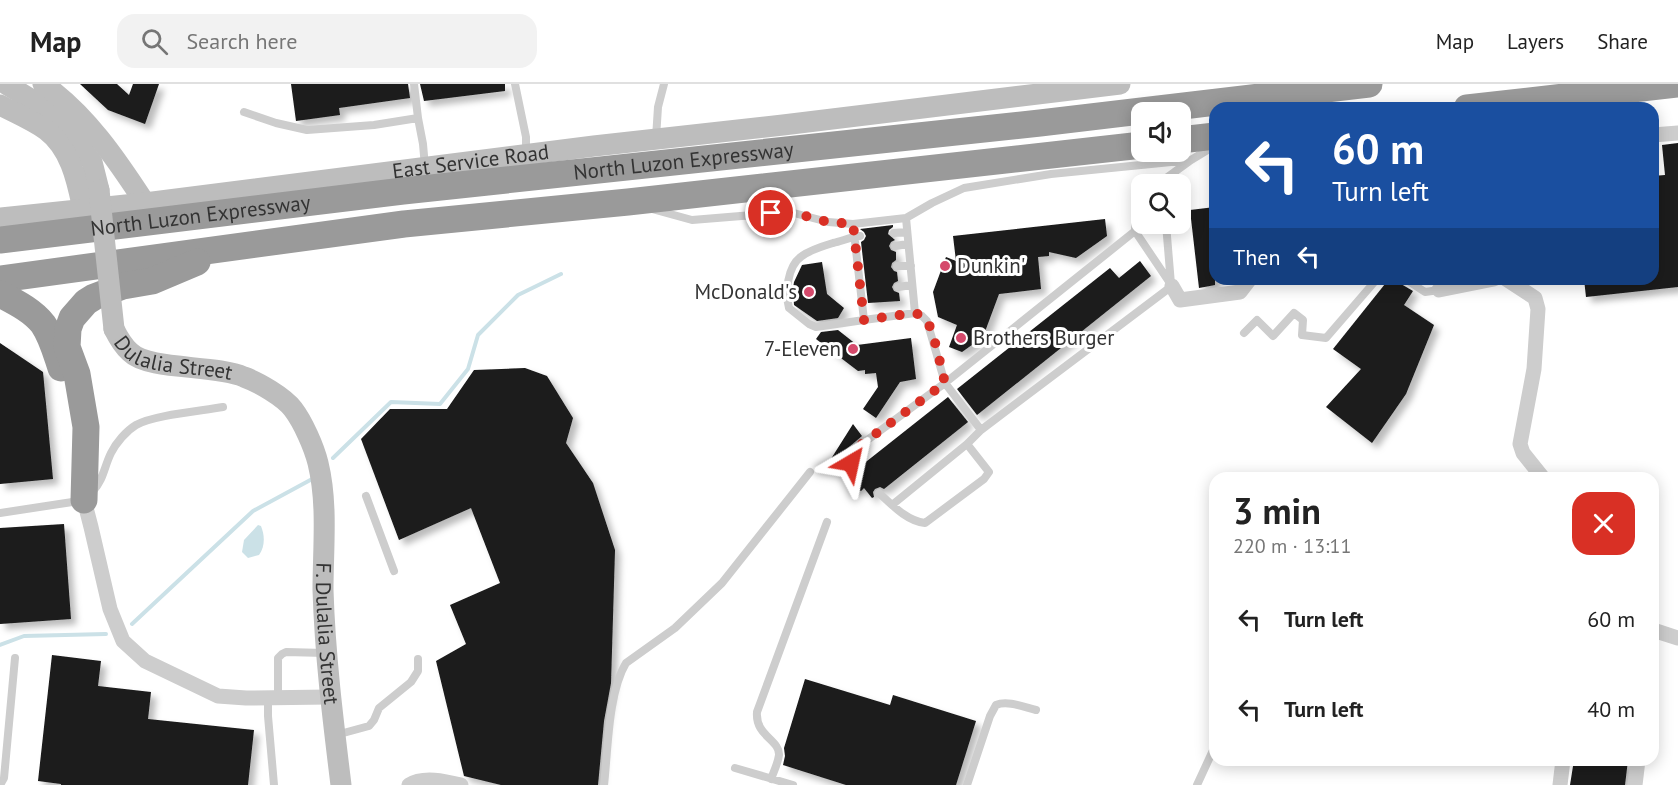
<!DOCTYPE html>
<meta charset="utf-8">
<style>
body{margin:0;font-family:"PT Sans",sans-serif;background:#f2f2f2;color:#222;height:100vh;display:flex;flex-direction:column;font-size:22px;white-space:nowrap}
*{box-sizing:border-box;margin:0}
p{font-size:20px;color:#767676}
.icon{flex:none;width:33px;height:33px;fill:none;stroke:currentColor;stroke-width:2;stroke-linecap:round;stroke-linejoin:round}
.map{position:relative;flex:1;overflow:hidden}
.panel{position:absolute;left:1209px;top:388px;width:450px;height:294px;display:flex;flex-direction:column;background:#fff;border-radius:18px;box-shadow:0 3px 15px #0003}
.panel>*{flex:none}
.top-card{position:absolute;left:1209px;top:18px;width:450px;height:183px;border-radius:18px;box-shadow:0 3px 15px #0003;background:#1a4fa0;color:#fff;overflow:hidden}
.controls{position:absolute;left:1131px;top:18px;display:grid;gap:12px}
.controls a{display:grid;place-items:center;width:60px;height:60px;border-radius:12px;background:#fff;box-shadow:0 3px 15px #0003;font-size:30px}
.pin{position:absolute;display:grid;place-items:center;width:51px;height:51px;color:#fff;margin:-26px;border:3px solid #fff;border-radius:50%;box-shadow:0 2px 6px #0007}
.me{position:absolute;width:66px;margin:-33px;rotate:36deg;stroke-linejoin:round;filter:drop-shadow(0 0 4px #0008)}
.turn{display:flex;align-items:center;gap:21px;height:126px;padding:0 24px;font-size:27px}
.turn .icon{width:78px;height:78px;stroke-width:2.5}
.turn b{display:block;font-size:42px;line-height:51px}
.then{display:flex;align-items:center;height:57px;padding:0 24px;background:#0003;gap:12px;font-size:22px}
.round{display:grid;place-items:center;flex:none;width:63px;height:63px;border-radius:18px;background:#f2f2f2}
.head{display:flex;align-items:center;justify-content:space-between;height:102px;padding:0 24px}
h1{font-size:36px;font-weight:800;line-height:45px}
ul{padding:0;list-style:none}
li{display:flex;align-items:center;gap:18px;height:90px;padding:0 24px}
li div{flex:1}
li b{display:block;font-size:22px}
li em{font-style:normal}
header{display:flex;align-items:center;gap:36px;box-sizing:border-box;height:84px;padding:0 30px;background:#fff;border-bottom:2px solid #e0e0e0}
header strong{font-size:28px}
nav{display:flex;gap:33px;margin-inline-start:auto;font-size:21px}
.search{width:420px;height:54px;background:#f2f2f2;display:flex;align-items:center;gap:15px;box-sizing:border-box;padding:0 21px;border-radius:18px;color:#767676;font-size:22px}
.map>svg:first-child{display:block}
.water{fill:#cbe1e7}
.lines{fill:none;stroke-linecap:round;stroke-linejoin:round}
.stream{stroke:#cbe1e7;stroke-width:4}
.building{fill:#1a1a1a;filter:url(#shadow)}
.lane{stroke:#cdcdcd;stroke-width:8}
.street{stroke:#cdcdcd;stroke-width:15}
.secondary{stroke:#bdbdbd;stroke-width:21}
.highway{stroke:#9a9a9a;stroke-width:27}
.secondary-bridge{stroke:#bdbdbd;stroke-width:21}
.route{stroke:#d93025;stroke-width:10;stroke-dasharray:0 18}
.poi-dot{fill:#d5496b;stroke:#fff;stroke-width:2}
.labels{text-anchor:middle;stroke-width:6;stroke-linejoin:round;paint-order:stroke}
.street-label{font-size:21px;fill:#333;stroke:#fff}
.poi-label{font-size:21px;fill:#333;stroke:#fff;text-anchor:start}
</style>
<header>
<strong>Map</strong>
<div class="search"><svg class="icon" aria-label="search" viewBox="0 0 24 24"><circle cx="10" cy="10" r="6"/><path d="M15 15l6 6"/></svg>Search here</div>
<nav><a>Map</a><a>Layers</a><a>Share</a></nav>
</header>
<div class="map">
<svg width="1678" height="701" viewBox="0 0 1678 701">
<defs>
<filter id="shadow"><feDropShadow dx="5.5" dy="5.5" stdDeviation="3" flood-color="#0004"/></filter>
</defs>
<rect width="100%" height="100%" fill="#fff"/>
<path class="water" d="M258 441 261 442C265 452 265 463 259 471L248 474 242 468 244 456Z"/>
<g class="lines">
<path class="stream" d="M333 374 391 318 440 320 468 285 478 251 518 211 561 190
M132 540 253 427 314 394
M0 561 24 552 106 550"/>
</g>
<path class="building" d="M80 0H117L129 11 133 0H159L145 40 108 26Z
M291 0H408L410 14 339 24 340 31 296 37Z
M420 0H505V7L424 17Z
M1678 59V203L1586 213 1584 195H1653V92L1665 91 1662 61Z
M1215 123V201L1199 204 1190 126Z
M1105 135 1107 152 1076 174 1049 168V172L1038 173 1041 205 999 210 983 253 962 268 949 263 957 241 938 233 933 208 946 173 956 177 953 152Z
M893 141V143L889 146 888 150 895 156 891 158 889 162 891 166 896 168V176L892 179 891 183 894 187 897 188 898 197 894 199 892 203 894 207 899 209 900 217 868 219 861 158 864 156 866 152 864 148 860 145Z
M1140 177 1151 192 977 331 957 305 1110 184 1119 194Z
M822 178 827 210 844 224 838 234 817 237 794 221 793 204 794 198 802 181Z
M1389 195H1399L1401 200 1413 207 1404 221 1434 241 1406 310 1372 359 1326 323 1361 285 1333 265Z
M838 246 857 261 911 254 916 295 900 298 876 334 863 325 878 303 876 289 865 290V286L858 287 816 255 821 248Z
M0 259 43 288 53 395 0 400Z
M525 284 547 292 573 334 566 359 593 399 615 466 611 599 604 637 598 701H501L464 692 436 577 466 560 450 521 500 499 471 424 399 456 361 355 390 325H447L474 286Z
M948 313 968 338 884 405 880 403 875 405 873 408 874 413 872 414 864 404 861 407 849 400 845 395 852 389 855 391 860 390 863 387 862 381Z
M853 340 862 352 830 379 829 378Z
M64 440 71 535 0 540V444Z
M52 571 101 577 98 602 151 608 148 635 254 646 248 701H61V700L38 697Z
M805 595 890 621 893 611 976 637 956 701H846L783 681 785 672 784 664Z
M1574 676H1628L1625 701H1570Z"/>
<g class="lines">
<path class="lane" d="M414 0 418 34
M515 0 526 53V69
M244 28 276 39 307 46 374 41 418 34 423 60 425 83
M656 54 658 23 664 0
M1158 100 1191 76 1214 62
M1142 113 1136 117 1135 147 1172 202
M652 125 692 136 790 128 828 138 853 140 906 134 932 119 964 104 1051 90 1191 76
M906 134 915 229
M853 140 864 236 915 229 922 232 927 237 945 299 981 346
M1166 140 1171 200
M894 149 907 148
M860 152C851 153 842 157 833 159 823 162 810 166 802 172 787 182 785 209 789 224L809 240 816 243 864 236
M895 162 908 160
M897 182H911
M1405 195 1425 208 1439 206
M898 203 912 201
M1244 249 1257 236 1273 252 1294 229 1303 236 1302 251 1326 254 1377 195
M857 385 849 375 851 368 945 299 1135 147
M93 407C104 395 104 383 111 369 116 359 126 347 136 341 153 331 201 327 223 323
M879 409C892 421 907 437 925 439L984 395 989 388 967 360 981 346 1172 202
M366 412 394 487
M892 421 967 360
M0 429 79 417
M268 613V632L274 701
M278 613V574L282 570 286 568 325 569
M336 651 369 642 374 636 379 624 411 598 418 587V575
M735 684 793 701
M771 695C774 687 778 679 779 671 780 656 755 652 757 628L827 438
M0 701 4 694 15 574
M604 701C608 666 608 609 626 579L675 544 722 499 810 388
M967 701 990 632 996 621C1007 616 1024 623 1036 626
M1197 701 1215 662"/>
<path class="street" d="M1653 51 1678 49
M1506 195 1535 214 1538 225 1534 285 1520 360 1523 369 1543 394
M1172 202 1180 216 1240 208 1250 195
M1439 206 1494 195
M84 416 91 443 110 525 123 557 145 577 218 612 246 614 329 613
M1653 546 1678 554
M409 701C423 692 445 697 461 701
M1560 701 1563 676
M1635 701 1638 676"/>
<g class="secondary">
<path d="M6 0 50 27 63 40 92 78 99 106"/>
<path d="M43 0C86 30 117 76 145 119"/>
<path d="M0 21C15 29 32 36 46 46 71 65 77 97 83 125"/>
<path id="s1" d="M0 134 145 119 594 62 783 41 1120 0"/>
<path id="s2" d="M114 245C118 253 123 262 130 268 149 287 215 280 244 293 258 298 284 313 293 325 303 338 314 363 318 379 328 420 323 464 323 506 325 571 333 636 341 701"/>
</g>
<g class="highway">
<path d="M1467 24 1678 0"/>
<path d="M1180 56 1215 52"/>
<path id="s3" d="M0 156 403 107 1040 39 1369 0"/>
<path d="M0 195 404 140 628 118 1142 61"/>
<path d="M0 210C15 218 32 226 43 240 52 253 56 269 61 284"/>
<path d="M84 416 86 343 77 290 67 263 68 245 72 234 86 218 94 213 123 202 152 197 197 178"/>
</g>
<path class="secondary-bridge" d="M99 106 114 245"/>
</g>
<g class="lines">
<path class="route" d="M771 129 790 128 828 138 853 140 864 236 915 229C920 231 924 232 927 237 934 248 941 284 945 299L851 368 849 375 851 379"/>
</g>
<g class="poi-dot">
<circle cx="945" cy="182" r="6"/>
<circle cx="809" cy="208" r="6"/>
<circle cx="961" cy="254" r="6"/>
<circle cx="853" cy="265" r="6"/>
</g>
<g class="labels">
<g class="street-label">
<text dy="7" stroke="none"><textPath href="#s3" startOffset="688">North Luzon Expressway</textPath></text>
<text dy="7" stroke="none"><textPath href="#s1" startOffset="474">East Service Road</textPath></text>
<text dy="7" stroke="none"><textPath href="#s3" startOffset="202">North Luzon Expressway</textPath></text>
<text dy="7" stroke="none"><textPath href="#s2" startOffset="72">Dulalia Street</textPath></text>
<text dy="7" stroke="none"><textPath href="#s2" startOffset="436">F. Dulalia Street</textPath></text>
</g>
<g class="poi-label">
<text x="957" y="189">Dunkin'</text>
<text x="797" y="215" text-anchor="end">McDonald's</text>
<text x="973" y="261">Brothers Burger</text>
<text x="841" y="272" text-anchor="end">7-Eleven</text>
</g>
</g>
</svg>
<div class="controls">
<a><svg class="icon" aria-label="sound" viewBox="0 0 24 24"><path d="M4 9h4l5-4v14l-5-4H4zM17 9q2 3 0 6"/></svg></a>
<a><svg class="icon" aria-label="search" viewBox="0 0 24 24"><circle cx="10" cy="10" r="6"/><path d="M15 15l6 6"/></svg></a>
</div>
<div class="pin" style="left:771px;top:129px;background:#d93025"><svg class="icon" aria-label="arrive" viewBox="0 0 24 24"><path d="M6 21V4h12l-3 4 3 4H6"/></svg></div>
<svg class="me" style="left:851px;top:379px" viewBox="-20 -20 40 40"><path d="M0-17L14 15 0 8-14 15z" fill="#d93025" stroke="#fff" stroke-width="4"/></svg>
<div class="top-card">
<div class="turn"><svg class="icon" aria-label="left" viewBox="0 0 24 24"><path d="M17 20v-9H6M10 6l-5 5 5 5"/></svg><div><b>60 m</b>Turn left</div></div>
<div class="then">Then<svg class="icon" aria-label="left" viewBox="0 0 24 24"><path d="M17 20v-9H6M10 6l-5 5 5 5"/></svg></div>
</div>
<section class="panel">
<div class="head"><div><h1>3 min</h1><p>220 m · 13:11</p></div><a class="round" style="background:#d93025;color:#fff"><svg class="icon" aria-label="close" viewBox="0 0 24 24"><path d="M6 6l12 12M18 6L6 18"/></svg></a></div>
<ul>
<li><svg class="icon" aria-label="left" viewBox="0 0 24 24"><path d="M17 20v-9H6M10 6l-5 5 5 5"/></svg><div><b>Turn left</b></div><em>60 m</em></li>
<li><svg class="icon" aria-label="left" viewBox="0 0 24 24"><path d="M17 20v-9H6M10 6l-5 5 5 5"/></svg><div><b>Turn left</b></div><em>40 m</em></li>
</ul>
</section>
</div>
